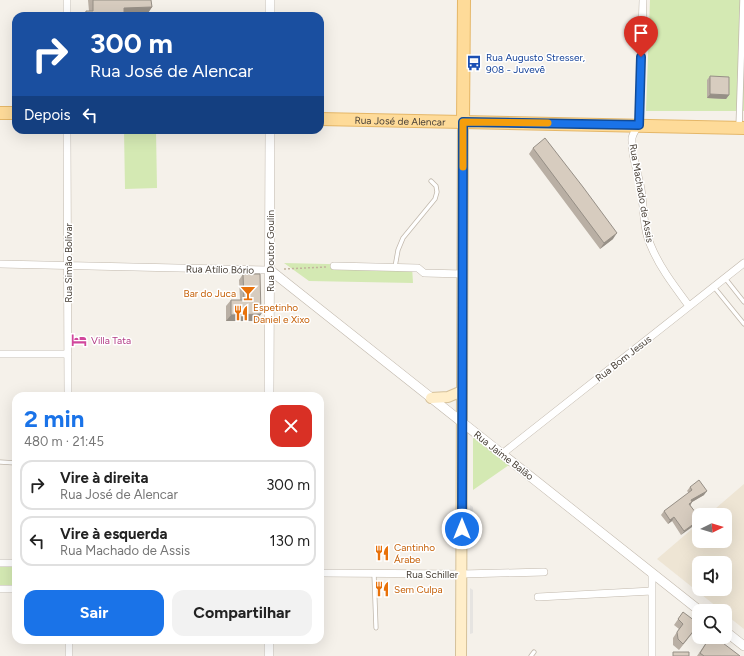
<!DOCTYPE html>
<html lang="pt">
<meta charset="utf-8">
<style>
body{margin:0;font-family:Figtree,sans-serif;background:#f2f2f2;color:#222;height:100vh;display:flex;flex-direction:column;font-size:15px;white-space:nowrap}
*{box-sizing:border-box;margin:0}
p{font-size:13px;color:#767676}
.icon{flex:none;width:22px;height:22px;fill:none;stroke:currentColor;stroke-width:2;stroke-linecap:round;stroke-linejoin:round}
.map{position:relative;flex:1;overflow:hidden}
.drawer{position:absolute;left:12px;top:392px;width:312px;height:252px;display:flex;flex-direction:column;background:#fff;border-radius:12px;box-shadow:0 4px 16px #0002}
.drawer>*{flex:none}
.banner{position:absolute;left:12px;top:12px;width:312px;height:122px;border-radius:12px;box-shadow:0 4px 16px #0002;background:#1a4fa0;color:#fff;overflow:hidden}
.needle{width:26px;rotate:85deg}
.tools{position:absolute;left:692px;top:508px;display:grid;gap:8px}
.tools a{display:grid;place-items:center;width:40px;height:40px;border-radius:8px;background:#fff;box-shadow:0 4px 16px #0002;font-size:20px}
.pin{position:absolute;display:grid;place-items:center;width:34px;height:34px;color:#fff;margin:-41px -17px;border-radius:50% 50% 50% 0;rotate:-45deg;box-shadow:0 0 4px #0007}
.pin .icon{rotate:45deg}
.me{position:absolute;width:44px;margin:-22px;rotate:0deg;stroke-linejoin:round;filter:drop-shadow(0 0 3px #0008)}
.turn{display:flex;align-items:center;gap:14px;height:84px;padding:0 12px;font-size:18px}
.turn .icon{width:52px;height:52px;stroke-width:2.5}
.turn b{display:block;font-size:28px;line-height:34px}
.then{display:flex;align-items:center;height:38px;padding:0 12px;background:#0003;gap:8px;font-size:15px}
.round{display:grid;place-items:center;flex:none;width:42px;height:42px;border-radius:12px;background:#f2f2f2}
.overview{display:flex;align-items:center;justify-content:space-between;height:68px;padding:0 12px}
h1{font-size:24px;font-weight:700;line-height:30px;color:#1a73e8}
.button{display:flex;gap:8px;margin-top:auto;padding:8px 12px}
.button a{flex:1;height:46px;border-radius:12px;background:#1a73e8;color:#fff;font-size:16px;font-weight:700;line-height:46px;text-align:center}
.button a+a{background:#f2f2f2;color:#222}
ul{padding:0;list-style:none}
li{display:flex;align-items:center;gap:12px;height:50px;margin:0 8px 6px;padding:0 4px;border:2px solid #e0e0e0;border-radius:12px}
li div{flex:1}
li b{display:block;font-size:15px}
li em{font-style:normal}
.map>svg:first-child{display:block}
.education{fill:#eee5d4;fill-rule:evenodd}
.green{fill:#d4e9b3}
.parking{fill:#e6e4e1}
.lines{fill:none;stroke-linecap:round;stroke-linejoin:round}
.service-casing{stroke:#c1b8ac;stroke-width:5}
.pedestrian-casing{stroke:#c1b8ac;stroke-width:7}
.minor-casing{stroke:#c1b8ac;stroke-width:8}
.tertiary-casing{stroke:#c1b8ac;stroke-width:10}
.secondary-casing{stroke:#d5c19a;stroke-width:12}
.primary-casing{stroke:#e5b768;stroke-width:14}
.path{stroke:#c2b39d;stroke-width:1.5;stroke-dasharray:2 2;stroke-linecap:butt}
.service{stroke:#fff;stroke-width:3.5}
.pedestrian{stroke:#fff;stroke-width:5.5}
.minor{stroke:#fff;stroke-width:7}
.tertiary{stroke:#fff;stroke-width:9}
.secondary{stroke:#ffeeca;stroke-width:10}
.primary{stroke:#fedb99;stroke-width:12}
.wall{fill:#b9afa4}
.shaded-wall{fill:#968f86}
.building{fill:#d7ccbf;stroke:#968f86}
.route-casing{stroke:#114b97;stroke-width:10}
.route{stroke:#1a73e8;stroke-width:7}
.slow{stroke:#f59e0b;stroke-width:7}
.labels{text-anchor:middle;stroke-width:3;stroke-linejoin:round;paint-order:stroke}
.transit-label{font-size:10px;fill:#164399;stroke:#fff;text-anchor:start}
.street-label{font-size:10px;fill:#494138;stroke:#fff}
.food-label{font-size:10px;fill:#c56008;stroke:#fff;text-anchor:start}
.hotel-label{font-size:10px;fill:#b23c85;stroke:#fff;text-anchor:start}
</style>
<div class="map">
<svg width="744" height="656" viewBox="0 0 744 656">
<rect width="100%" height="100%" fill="#f5f1ea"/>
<path class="education" d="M744 484V629L725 614V611H722L657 559 699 523V541H725V515H708ZM699 563H725V589H699Z"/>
<path class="green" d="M650 0H744V111H646Z
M124 130H156L157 188 125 189Z
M284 263 412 266 413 283 309 281Z
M473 435 509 465 473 490Z
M16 565V586H0V566Z"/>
<path class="parking" d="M470 505 473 507 474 534H470Z
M470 588 473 590V633L470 634Z"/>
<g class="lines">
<g class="service-casing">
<path id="service" d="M395 267 398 250 403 238 435 199 437 192 436 186 431 181
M725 278 744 302
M714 287 744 324
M0 462 16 463
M374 574 376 628
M531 656 534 652"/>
</g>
<g class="pedestrian-casing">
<path id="pedestrian" d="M739 128 743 0"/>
</g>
<g class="minor-casing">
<path id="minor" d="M67 0V16
M643 0 639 125C636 129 633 133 632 138 631 156 638 172 641 189 644 208 643 229 651 246 660 268 675 287 689 306
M67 130 68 396
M0 264 270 270
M334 266 418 268 424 273 463 274
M0 354H68
M502 454 744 263
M0 563H16
M320 573 462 574 544 572
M0 589H16
M538 597 652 591
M69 640V656
M652 656V573"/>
</g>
<g class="tertiary-casing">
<path id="tertiary" d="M270 16V0
M270 270 700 611
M269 396 270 130
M725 631 744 646
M269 656V640"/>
</g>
<g class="secondary-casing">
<path id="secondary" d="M431 398 448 397 462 391
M461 656 463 122"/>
</g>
<g class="primary-casing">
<g id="primary">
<path d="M0 113H16"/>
<path id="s1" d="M320 119 744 128"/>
<path d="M463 122 464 0"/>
</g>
</g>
<path class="path" d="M284 269 326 267"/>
<use href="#service" class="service"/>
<use href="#pedestrian" class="pedestrian"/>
<use href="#minor" class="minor"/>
<use href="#tertiary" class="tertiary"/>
<use href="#secondary" class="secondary"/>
<use href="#primary" class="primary"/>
</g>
<path class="wall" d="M88 0H151L152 7 148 13 124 14V16H83L86 11H89Z
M710 76 729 95 726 99 707 98V80Z
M533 148 613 239 600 249 529 154Z
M243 274 261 314 256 321H226V306L231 300H240L239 280Z
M690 487 704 495 692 502 690 505 696 513H698L681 535 672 521 668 524 661 515 664 511 689 493 687 491Z
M683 612 695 630 679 650 673 645V638L679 629 674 625Z
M710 637 740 656H697Z"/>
<path class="shaded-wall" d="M152 7 148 13 120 14 124 8Z
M710 94 729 95 726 99 707 98Z
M617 233 613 239 600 249 604 243Z
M261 314 256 321H226L231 315Z
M707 491 704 495 692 502 690 506 689 504 691 500Z
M674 517 672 521 668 524 670 520Z
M699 520V522L681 535 684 531Z"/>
<path class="building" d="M93 0H151L152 7 124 8V16H86V11H93Z
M710 76 729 77V95L710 94Z
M545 138 583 187 617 233 604 243 533 148Z
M243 274H260L261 314 231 315V300H244Z
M699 480 707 491 691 500 692 502 689 504 696 513H698L700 515H699V520L684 531 674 517 670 520 664 511 692 490 690 487Z
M683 612 699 624 683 644 678 639 677 632 683 624 678 619Z
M710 637H715L740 656H704L700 653Z
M673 652H689V656H673Z"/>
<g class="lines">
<g class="route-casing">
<path id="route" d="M462 529 463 122 639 125 641 57"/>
</g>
<use href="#route" class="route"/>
<path class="slow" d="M463 167V122L548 123"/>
</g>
<defs>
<g id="bus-bare" transform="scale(1.2)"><path d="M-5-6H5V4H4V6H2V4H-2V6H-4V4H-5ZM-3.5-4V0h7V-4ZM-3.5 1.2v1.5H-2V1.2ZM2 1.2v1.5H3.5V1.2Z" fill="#1a4fb4" stroke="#fff" stroke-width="2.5" paint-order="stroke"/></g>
<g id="bar-bare" transform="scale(1.2)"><path d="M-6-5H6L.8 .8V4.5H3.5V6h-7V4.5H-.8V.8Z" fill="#e8710a" stroke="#fff" stroke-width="2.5" paint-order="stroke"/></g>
<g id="restaurant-bare" transform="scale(1.2)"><path d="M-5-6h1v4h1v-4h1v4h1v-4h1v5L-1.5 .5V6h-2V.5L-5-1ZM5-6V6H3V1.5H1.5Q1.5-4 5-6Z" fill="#e8710a" stroke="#fff" stroke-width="2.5" paint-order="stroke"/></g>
<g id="hotel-bare" transform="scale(1.2)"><path d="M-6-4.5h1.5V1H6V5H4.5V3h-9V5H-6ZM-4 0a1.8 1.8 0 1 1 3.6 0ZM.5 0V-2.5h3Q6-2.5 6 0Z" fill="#d1479c" stroke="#fff" stroke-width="2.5" paint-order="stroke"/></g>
</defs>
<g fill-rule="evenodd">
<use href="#bus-bare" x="474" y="63"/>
<use href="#bar-bare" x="248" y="293"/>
<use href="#restaurant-bare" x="241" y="313"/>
<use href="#hotel-bare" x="79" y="340"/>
<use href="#restaurant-bare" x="382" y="553"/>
<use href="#restaurant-bare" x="382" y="589"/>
</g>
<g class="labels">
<g class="transit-label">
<text x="486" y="61">Rua Augusto Stresser,<tspan x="486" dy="12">908 - Juvevê</tspan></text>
</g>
<g class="street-label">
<text dy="4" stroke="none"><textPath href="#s1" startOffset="80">Rua José de Alencar</textPath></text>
<text transform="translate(642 193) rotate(80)" y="4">Rua Machado de Assis</text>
<text transform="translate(270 251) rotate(-90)" y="4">Rua Doutor Goulin</text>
<text transform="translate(68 263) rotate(-90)" y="4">Rua Simão Bolívar</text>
<text transform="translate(220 269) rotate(1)" y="4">Rua Atílio Bório</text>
<text transform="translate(623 358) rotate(-38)" y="4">Rua Bom Jesus</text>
<text transform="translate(504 455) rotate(38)" y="4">Rua Jaime Balão</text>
<text x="432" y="578">Rua Schiller</text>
</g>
<g class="food-label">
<text x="236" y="297" text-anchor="end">Bar do Juca</text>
<text x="253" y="311">Espetinho<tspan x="253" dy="12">Daniel e Xixo</tspan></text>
<text x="394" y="551">Cantinho<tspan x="394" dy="12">Árabe</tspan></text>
<text x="394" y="593">Sem Culpa</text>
</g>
<g class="hotel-label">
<text x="91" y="344">Villa Tata</text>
</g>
</g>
</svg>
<div class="tools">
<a><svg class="needle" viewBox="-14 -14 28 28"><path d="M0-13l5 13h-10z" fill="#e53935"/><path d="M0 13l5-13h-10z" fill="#767676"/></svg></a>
<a><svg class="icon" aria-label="sound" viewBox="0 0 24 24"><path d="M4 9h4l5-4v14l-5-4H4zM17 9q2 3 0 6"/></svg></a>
<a><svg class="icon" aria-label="search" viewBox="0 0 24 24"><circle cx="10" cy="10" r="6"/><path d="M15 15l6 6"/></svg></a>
</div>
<div class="pin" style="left:641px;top:57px;background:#d93025"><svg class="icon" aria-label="arrive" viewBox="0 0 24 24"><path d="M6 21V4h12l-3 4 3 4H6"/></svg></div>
<svg class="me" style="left:462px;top:529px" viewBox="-20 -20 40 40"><circle r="17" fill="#1a73e8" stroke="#fff" stroke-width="3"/><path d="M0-11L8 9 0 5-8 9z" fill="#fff"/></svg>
<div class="banner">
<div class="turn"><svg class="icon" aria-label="right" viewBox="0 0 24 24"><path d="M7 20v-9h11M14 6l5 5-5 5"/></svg><div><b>300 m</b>Rua José de Alencar</div></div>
<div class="then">Depois<svg class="icon" aria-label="left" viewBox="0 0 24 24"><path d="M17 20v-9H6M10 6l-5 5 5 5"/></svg></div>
</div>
<section class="drawer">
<div class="overview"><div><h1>2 min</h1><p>480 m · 21:45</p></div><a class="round" style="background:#d93025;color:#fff"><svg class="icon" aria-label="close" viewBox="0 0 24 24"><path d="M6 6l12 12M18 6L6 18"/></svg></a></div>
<ul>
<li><svg class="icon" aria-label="right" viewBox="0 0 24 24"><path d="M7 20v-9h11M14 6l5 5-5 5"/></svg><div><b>Vire à direita</b><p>Rua José de Alencar</p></div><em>300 m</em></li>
<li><svg class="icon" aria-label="left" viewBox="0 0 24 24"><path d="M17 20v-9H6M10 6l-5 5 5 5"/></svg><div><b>Vire à esquerda</b><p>Rua Machado de Assis</p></div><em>130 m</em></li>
</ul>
<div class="button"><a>Sair</a><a>Compartilhar</a></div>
</section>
</div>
